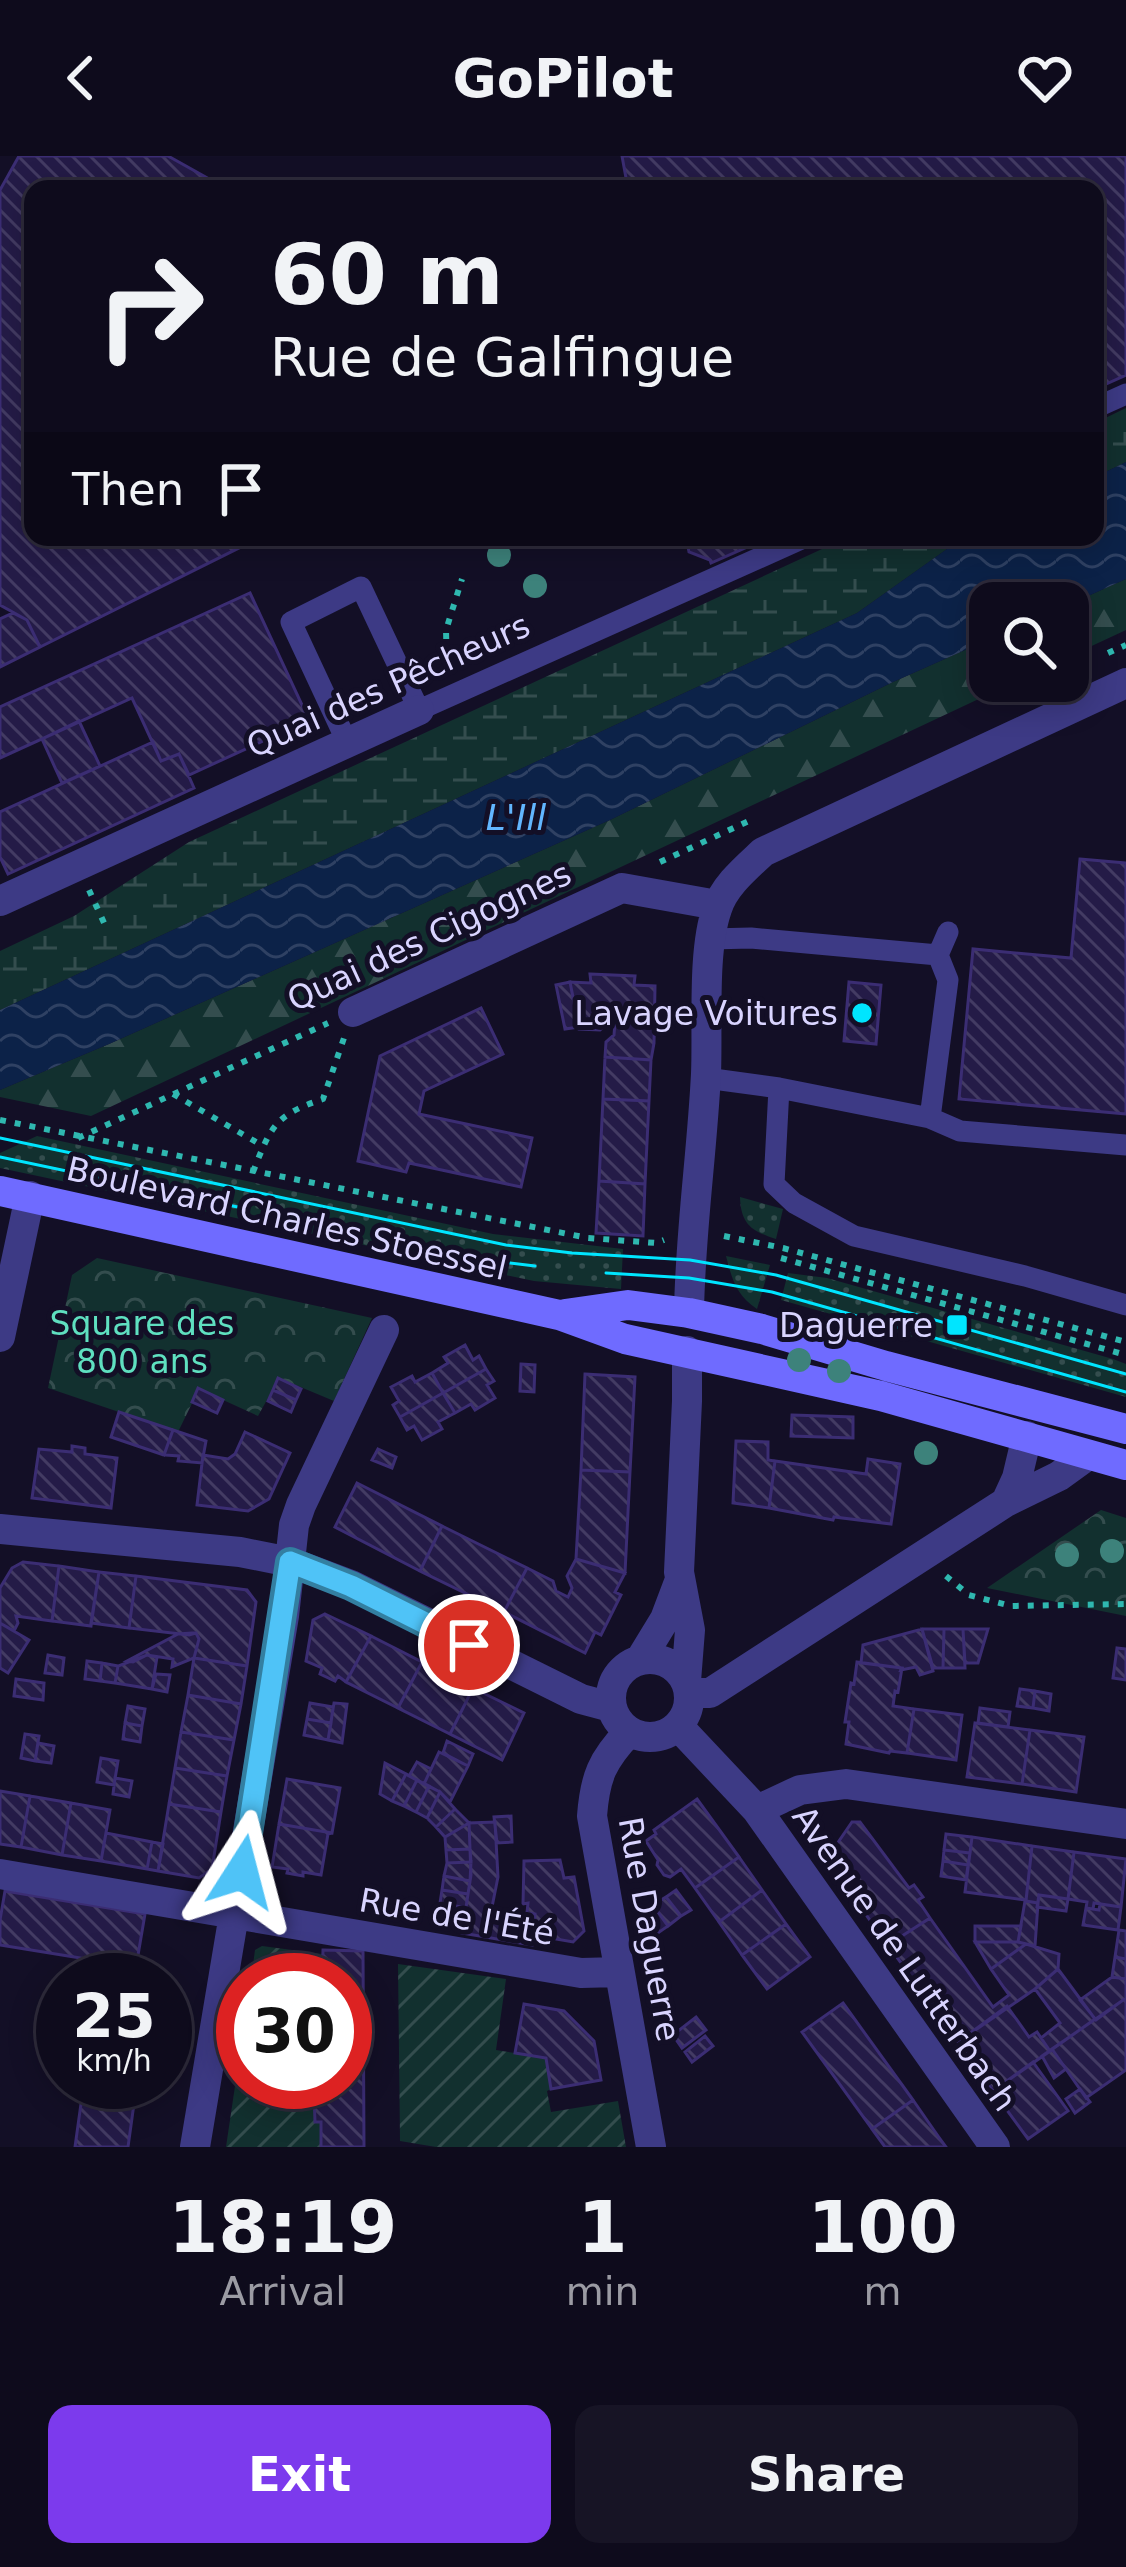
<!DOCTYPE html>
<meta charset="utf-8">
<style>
body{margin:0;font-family:"DejaVu Sans",sans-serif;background:#171425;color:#f1f3f6;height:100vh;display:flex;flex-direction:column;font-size:45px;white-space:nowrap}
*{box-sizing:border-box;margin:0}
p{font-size:39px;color:#9b9ba3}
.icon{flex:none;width:66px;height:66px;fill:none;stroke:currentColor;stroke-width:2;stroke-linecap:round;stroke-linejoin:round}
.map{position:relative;height:1991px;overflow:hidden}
.drawer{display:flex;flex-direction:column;background:#0e0b1c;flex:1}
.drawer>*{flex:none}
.banner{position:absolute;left:24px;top:24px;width:1080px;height:366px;border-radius:24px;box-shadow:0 6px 30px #0003,0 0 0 3px #2e2b3b;background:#0e0b1c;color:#f1f3f6;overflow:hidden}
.tools{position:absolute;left:969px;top:426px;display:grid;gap:24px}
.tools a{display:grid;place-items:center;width:120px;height:120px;border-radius:24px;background:#0e0b1c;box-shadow:0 6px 30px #0003,0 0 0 3px #2e2b3b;font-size:60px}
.speed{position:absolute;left:36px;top:1797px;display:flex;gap:24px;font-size:60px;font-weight:700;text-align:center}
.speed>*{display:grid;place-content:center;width:156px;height:156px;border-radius:50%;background:#0e0b1c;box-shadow:0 6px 30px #0003,0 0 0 3px #2e2b3b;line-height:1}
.speed small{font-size:30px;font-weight:400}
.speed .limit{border:18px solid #d22;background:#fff;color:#111}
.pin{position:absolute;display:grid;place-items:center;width:102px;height:102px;color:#fff;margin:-51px;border:6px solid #fff;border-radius:50%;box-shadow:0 3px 12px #0007}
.me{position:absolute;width:132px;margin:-66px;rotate:9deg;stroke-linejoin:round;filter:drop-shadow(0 0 9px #0008)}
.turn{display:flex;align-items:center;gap:42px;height:252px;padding:0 48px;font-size:54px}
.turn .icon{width:156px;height:156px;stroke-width:2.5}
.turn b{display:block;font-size:84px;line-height:102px}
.then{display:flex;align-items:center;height:114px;padding:0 48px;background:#0003;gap:24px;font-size:45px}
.eta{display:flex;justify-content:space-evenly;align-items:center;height:204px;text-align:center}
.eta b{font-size:72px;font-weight:700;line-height:84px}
.button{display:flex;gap:24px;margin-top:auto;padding:24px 48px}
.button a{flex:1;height:138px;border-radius:24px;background:#7c3aed;color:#fff;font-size:48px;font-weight:700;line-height:138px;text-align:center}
.button a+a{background:#171425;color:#f1f3f6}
header{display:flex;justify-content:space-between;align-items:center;height:156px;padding:0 48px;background:#0e0b1c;font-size:54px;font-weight:700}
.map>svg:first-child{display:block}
.grass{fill:url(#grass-dots)}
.forest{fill:url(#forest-firs)}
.wetland{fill:url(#wetland-marsh)}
.park{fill:url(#park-crowns)}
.garden{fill:url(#garden-furrows)}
.water{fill:url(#water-waves)}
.building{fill:url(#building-back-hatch);stroke:#3b2d73;stroke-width:3}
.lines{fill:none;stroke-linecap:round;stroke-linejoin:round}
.path{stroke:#2fb8b0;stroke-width:6;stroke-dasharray:6 9;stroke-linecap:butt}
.service{stroke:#3d3a85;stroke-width:21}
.minor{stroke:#3d3a85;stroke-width:30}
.tertiary{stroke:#3d3a85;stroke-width:30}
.secondary{stroke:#6f6bff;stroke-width:30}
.tram{stroke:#00e5ff;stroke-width:3}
.tree{fill:#3d827b}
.route-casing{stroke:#337fa1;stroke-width:30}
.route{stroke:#4fc3f7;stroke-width:21}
.poi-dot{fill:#00e5ff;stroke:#130f26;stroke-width:4.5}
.labels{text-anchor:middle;stroke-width:10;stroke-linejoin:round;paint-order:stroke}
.street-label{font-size:33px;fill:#d9d4ff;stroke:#130f26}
.poi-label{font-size:33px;fill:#d9d4ff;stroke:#130f26;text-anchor:end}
.park-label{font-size:33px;fill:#5fe0c0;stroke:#130f26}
.water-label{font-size:36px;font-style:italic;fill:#62b6ff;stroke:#130f26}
</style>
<header><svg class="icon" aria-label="back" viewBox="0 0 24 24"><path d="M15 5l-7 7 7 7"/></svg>GoPilot<svg class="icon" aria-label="heart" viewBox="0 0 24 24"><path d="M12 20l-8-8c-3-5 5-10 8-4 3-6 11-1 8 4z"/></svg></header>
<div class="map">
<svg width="1126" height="1991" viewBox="0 0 1126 1991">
<defs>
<pattern id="grass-dots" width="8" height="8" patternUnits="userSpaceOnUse" patternTransform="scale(3)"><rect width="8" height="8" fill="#12302f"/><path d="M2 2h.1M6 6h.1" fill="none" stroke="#344d4e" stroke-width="1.8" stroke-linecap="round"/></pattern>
<pattern id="forest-firs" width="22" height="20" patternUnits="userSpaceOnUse" patternTransform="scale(3)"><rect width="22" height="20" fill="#12302f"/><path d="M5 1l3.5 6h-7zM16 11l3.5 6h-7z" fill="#344d4e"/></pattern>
<pattern id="wetland-marsh" width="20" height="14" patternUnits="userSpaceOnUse" patternTransform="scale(3)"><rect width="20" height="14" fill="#12302f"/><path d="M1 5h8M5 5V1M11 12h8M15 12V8" fill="none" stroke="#344d4e"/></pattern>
<pattern id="park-crowns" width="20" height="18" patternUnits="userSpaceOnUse" patternTransform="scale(3)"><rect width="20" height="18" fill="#12302f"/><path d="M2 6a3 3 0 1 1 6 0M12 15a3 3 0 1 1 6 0" fill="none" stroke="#344d4e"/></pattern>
<pattern id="garden-furrows" width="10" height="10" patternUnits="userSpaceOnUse" patternTransform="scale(3)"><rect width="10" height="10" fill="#12302f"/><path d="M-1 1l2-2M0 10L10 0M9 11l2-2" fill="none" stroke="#344d4e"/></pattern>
<pattern id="water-waves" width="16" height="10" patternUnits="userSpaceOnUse" patternTransform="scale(3)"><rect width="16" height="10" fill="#0c2248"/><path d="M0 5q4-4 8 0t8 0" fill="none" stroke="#2f4163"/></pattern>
<pattern id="building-back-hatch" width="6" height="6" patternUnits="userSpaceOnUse" patternTransform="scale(3)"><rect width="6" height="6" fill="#241b47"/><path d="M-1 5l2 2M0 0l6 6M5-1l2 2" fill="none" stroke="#433b63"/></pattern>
</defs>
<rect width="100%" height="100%" fill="#130f26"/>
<path class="grass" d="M37 980 493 1078 623 1093 621 1133 534 1125 0 1012V997Z
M740 1041 783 1053 776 1083C751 1075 741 1068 740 1041Z
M726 1100 770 1109 757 1153C736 1139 732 1123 726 1100Z
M788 1117 827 1122 1113 1203 1126 1208V1241L781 1144Z"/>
<path class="forest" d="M1126 423V474L1068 501V449Z
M990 483V525H1017L91 960 0 941V934L109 888 610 664 893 526Z"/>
<path class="wetland" d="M1126 252V306L1095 321V267Z
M848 381H969L954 388 857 457 0 854V795L74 760 189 686Z"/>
<path class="park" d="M97 1102 372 1162 334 1245 279 1222 258 1260 199 1233 178 1276 48 1232 72 1119Z
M1101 1354 1126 1362V1460L987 1432Z"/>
<path class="garden" d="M262 1790 322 1798V1824H251L255 1794Z
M398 1808 506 1823 496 1894 546 1902 551 1933 547 1935 551 1956 618 1945 626 1991H436L400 1985Z
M243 1876V1926H322V1939L314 1940 315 1965 321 1966V1991H226Z"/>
<path class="water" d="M1126 306V423L1068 449 990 447V483L893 526 610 664 109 888 0 934V854L857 457 954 388 969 381H1095V321Z"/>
<path class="building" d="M19 0H168L227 33H33V381H261L40 491 27 464 0 449V34Z
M622 0H1126V219L1095 233V33H628Z
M686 381H770L711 407 710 404 689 396Z
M250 437 309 564 189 619 179 598 161 605 132 542 0 602V551Z
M13 457 27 464 40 491 0 511V463Z
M79 565 100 610 62 627 42 583Z
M153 586 161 605 179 598 194 632 8 718 0 701V656Z
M1080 703 1126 707V958L959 943 973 793 1071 802Z
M590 818 635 820 634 829 655 830 654 887 651 904 605 901 606 886 614 879 615 866H609L600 874 579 873 570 826 591 827Z
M570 826 579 871 565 873 556 829Z
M849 826 881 829 876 888 844 885Z
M481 852 503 898 424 935 419 958 532 982 521 1031 409 1007 406 1016 358 1005 380 900Z
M605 901 651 904 649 945 603 943Z
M603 943 649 945 645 1028 599 1025Z
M599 1025 645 1028 643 1080 596 1077Z
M465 1189 473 1204 479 1200 486 1213 443 1237 432 1217 448 1207 444 1201Z
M521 1208 535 1209 534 1236 520 1235Z
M486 1213 494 1225 487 1229 495 1242 475 1254 471 1248 455 1257 443 1237Z
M432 1217 443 1237 400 1261 393 1249 399 1245 391 1231 412 1220 415 1226Z
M585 1218 635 1221 630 1316 581 1314Z
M278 1222 301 1233 296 1244 273 1234Z
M198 1232 223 1244 217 1257 192 1246Z
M273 1234 296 1244 291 1256 268 1245Z
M443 1237 455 1257 438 1266 442 1273 422 1284 414 1270 407 1274 400 1261Z
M119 1256 173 1274 164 1299 111 1281Z
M792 1259 853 1261V1282L791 1280Z
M173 1274 206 1285 202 1307 178 1305 179 1300 164 1299Z
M245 1276 290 1297 269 1343 248 1355 197 1349 203 1299 228 1303 235 1298Z
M736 1285 768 1286V1304L775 1305 769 1352 733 1347Z
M72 1290 85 1292V1298L117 1302 111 1352 32 1342 39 1293 72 1296Z
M378 1293 396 1301 392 1312 372 1304Z
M868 1303 900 1308 891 1368 834 1361 833 1364 769 1352 775 1305 866 1318Z
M581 1314 630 1316 625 1417 576 1403Z
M357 1327 442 1370 420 1415 335 1371Z
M442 1370 527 1412 504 1456 420 1415Z
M576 1403 625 1417 615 1436 621 1439 601 1479 595 1476 585 1497 504 1456 527 1412 553 1425 556 1435 568 1441 572 1432 567 1420Z
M23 1406 59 1410 52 1465 16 1460 18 1467 14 1475 0 1467V1432L12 1412Z
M59 1410 99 1416 91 1470 52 1465Z
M99 1416 136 1420 129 1472 91 1467Z
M136 1420 247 1434 256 1446 247 1510 194 1502 199 1483 196 1477 189 1479 129 1472Z
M325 1458 371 1480 346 1526 338 1520 335 1525 320 1518 322 1512 306 1505 313 1464Z
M0 1467 29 1484 8 1517 0 1512Z
M922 1473 933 1515 920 1519 916 1511 901 1514 902 1512 861 1507 863 1489Z
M922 1473H944L943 1512H933Z
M944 1473H963L965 1512H943Z
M963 1473H988L978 1507H965Z
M192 1477H196L199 1483 194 1502 172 1511 173 1503 147 1499 133 1506 127 1505 178 1478Z
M371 1480 422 1506 398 1552 346 1526Z
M1117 1492 1126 1493V1524L1113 1522Z
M48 1499 64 1502 62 1519 45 1517Z
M147 1499 157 1501 152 1533 115 1527 118 1510Z
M194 1502 247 1510 241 1548 188 1539Z
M87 1505 102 1507 100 1525 85 1523Z
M422 1506 473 1532 450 1578 398 1552Z
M857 1506 902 1512 898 1536 895 1535 893 1550 914 1553 907 1597 890 1595 889 1597 846 1588 849 1566H845L851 1527 854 1528Z
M102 1507 118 1510 115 1527 100 1525Z
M156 1518 170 1519 167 1536 152 1533Z
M16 1523 44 1527 43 1544 14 1540Z
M473 1532 524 1557 502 1604 450 1578Z
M1020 1533 1035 1535 1033 1552 1017 1550Z
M1035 1535 1051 1538 1049 1555 1033 1552Z
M188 1539 241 1548 234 1584 181 1576Z
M310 1547 333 1551 331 1567 307 1563Z
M334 1547 347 1548 342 1587 328 1584Z
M128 1550 145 1553 142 1570 125 1567Z
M980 1552 1010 1556 1008 1571 978 1567Z
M914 1553 962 1559 956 1604 907 1597Z
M307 1563 331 1567 328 1584 304 1579Z
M125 1567 142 1570 140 1586 123 1583Z
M975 1567 1030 1574 1022 1628 967 1621Z
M1030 1574 1084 1581 1076 1636 1022 1628Z
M181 1576 234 1584 227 1620 175 1612Z
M25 1578 39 1580 35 1605 21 1602Z
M447 1585 473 1598 468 1610 443 1597Z
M38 1587 54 1590 51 1607 35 1605Z
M439 1596 468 1610 450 1646 440 1636 424 1628Z
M101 1602 118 1605 114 1629 97 1626Z
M417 1606 431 1613 424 1628 409 1620Z
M385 1607 406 1618 392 1645 380 1638Z
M175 1612 227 1620 221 1656 169 1648Z
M406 1618 417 1624 404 1650 392 1645Z
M115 1622 132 1625 129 1641 113 1638Z
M287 1623 340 1632 332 1677 279 1668Z
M417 1624 429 1630 416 1656 404 1650Z
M429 1630 440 1636 427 1662 416 1656Z
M0 1635 30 1640 21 1691 0 1688Z
M440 1636 455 1653 436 1671 427 1662Z
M30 1640 71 1647 62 1699 21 1691Z
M697 1643 739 1701 695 1732 681 1713 670 1721 664 1719 657 1709 658 1704 646 1685 656 1678 654 1674Z
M71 1647 110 1654 101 1705 62 1699Z
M169 1648 221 1656 212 1713 199 1722 158 1715Z
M455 1653 469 1667 445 1681 436 1671Z
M511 1660 512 1686 497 1687 494 1661Z
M495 1666 498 1721 491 1756 535 1763 532 1789 462 1777 471 1719 469 1667Z
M852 1666H860L909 1732 914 1729 923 1741 918 1744 930 1762 888 1789 826 1704Z
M469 1667 470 1693 446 1694 445 1681Z
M279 1668 332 1677 328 1678 321 1719 303 1716V1720L287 1717 288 1713 272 1711Z
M106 1677 152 1686 147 1713 101 1705Z
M946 1678 972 1681 970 1697 944 1694Z
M972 1681 1032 1690 1026 1744 965 1736Z
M152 1686 163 1688 158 1715 147 1713Z
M1032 1690 1074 1696 1068 1743 1039 1739 1038 1747 1026 1745Z
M470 1693 471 1706 447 1707 446 1694Z
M944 1694 970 1697 968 1709 943 1705Z
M1074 1696 1126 1703 1121 1751 1094 1747 1093 1753 1086 1752 1087 1746 1068 1743Z
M739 1701 762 1734 719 1766 695 1732Z
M560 1704 564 1722 574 1721 584 1775 573 1786 533 1779 535 1758 527 1757 528 1747 523 1748 524 1705Z
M943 1705 968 1709 966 1724 941 1720Z
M471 1706 470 1725 444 1720 447 1707Z
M444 1720 470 1725 468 1738 442 1734Z
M442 1734 468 1738 466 1752 440 1747Z
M676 1734 691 1754 681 1760 666 1741Z
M762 1734 786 1768 742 1799 719 1766Z
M5 1735 145 1758 136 1811 0 1789V1764Z
M1039 1739 1068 1743 1066 1755 1037 1751Z
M666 1741 681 1760 668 1770 653 1749Z
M1025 1745 1038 1747 1035 1790 1018 1786Z
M440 1747 466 1752 463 1767 437 1763Z
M1100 1748 1121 1751 1118 1774 1083 1769 1086 1752 1099 1754Z
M653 1749 668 1770 645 1786 641 1758Z
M930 1762 993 1851 1009 1839 991 1813 1026 1788 1059 1798 1058 1813 1035 1833 958 1886 888 1789Z
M786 1768 810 1801 767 1833 742 1799Z
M975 1770H1021L1018 1786H975Z
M1119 1774 1126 1775V1803L1115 1801Z
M975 1786H1018L1026 1788 991 1813Z
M323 1794 363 1795 364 1991H321V1966H315L314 1939H322V1926H345V1824H322Z
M1115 1801 1126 1803V1823L1112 1821Z
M1058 1813 1095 1863 1050 1895 1041 1882 1060 1867 1035 1833Z
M1112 1821 1126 1823V1842L1096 1864 1080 1844Z
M1126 1842V1914L1086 1942 1052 1893Z
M843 1847 913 1944 872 1973 802 1876Z
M524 1848 564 1855 594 1885 601 1924 551 1933 546 1902 515 1897Z
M1007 1850 1029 1881 1037 1876 1050 1895 993 1935 958 1886Z
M696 1861 706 1874 682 1892 673 1879Z
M705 1880 713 1890 692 1906 685 1896Z
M1052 1893 1066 1913 1054 1922 1042 1900Z
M1033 1906 1068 1955 1028 1983 993 1935Z
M84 1926H137L128 1991H75Z
M1080 1933 1090 1946 1075 1957 1066 1943Z
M913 1944 938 1980 946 1991H885L872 1973Z"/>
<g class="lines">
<path class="path" d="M1108 497 1126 489
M447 513 446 474 462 423
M660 706 751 664
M89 734 105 769
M173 938 263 990
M0 964 588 1082 656 1087 664 1084
M78 982 328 867
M253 1016C271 970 275 959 323 943L344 882
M724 1080 783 1092 1126 1186
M781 1102 1126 1199
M946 1420 969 1439 1011 1450 1126 1448"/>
<path class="service" d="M1095 252 1126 238
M347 586 291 466 361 431 419 554 806 381
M710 783 751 782 938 799
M706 922 779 932
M930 962 948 824 938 799 948 776
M1126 989 960 975 930 962 779 932 774 1028 794 1047 854 1080 1025 1120 1126 1149"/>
<path class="minor" d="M0 745 419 554
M353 856 622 732 717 749
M689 1157C690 1077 702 998 706 918 708 871 702 795 717 753 724 730 746 712 763 696L1126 527
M1027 1280 1017 1322 1006 1346 1059 1320 1088 1299
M0 1373 240 1396 290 1406 351 1429 581 1543 611 1551
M611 1542a39 39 0 1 1 78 0a39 39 0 1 1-78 0Z
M640 1504 665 1463 679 1426
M686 1525 690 1474 679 1416 687 1245V1195
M689 1537H710L1006 1346
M678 1570 757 1654 995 1991
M629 1576C602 1604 595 1621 592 1660L651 1991
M757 1654 800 1634 846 1628 1126 1668
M0 1718 581 1817 619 1816
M195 1991 284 1460 294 1369 301 1349 384 1174"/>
<path class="tertiary" d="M0 1181 30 1040"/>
<path class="secondary" d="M0 1035 559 1159 625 1183 881 1240 1126 1309
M565 1158 628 1149 689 1157 762 1173 886 1210 1126 1273"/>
<path class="tram" d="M0 982 506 1089 572 1097 690 1104 776 1119 1126 1218
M0 1001 247 1053
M376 1080 502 1106 535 1110
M606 1117 689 1122 772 1136 1126 1236"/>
</g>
<g class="tree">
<circle cx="499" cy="399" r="12"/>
<circle cx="535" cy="430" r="12"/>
<circle cx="799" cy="1204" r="12"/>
<circle cx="839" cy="1215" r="12"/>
<circle cx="926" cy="1297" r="12"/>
<circle cx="1112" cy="1395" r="12"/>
<circle cx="1067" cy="1399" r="12"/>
</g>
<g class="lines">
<g class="route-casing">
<path id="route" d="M242 1716 290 1406 351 1430 469 1489"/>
</g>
<use href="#route" class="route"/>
</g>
<g class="poi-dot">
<circle cx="862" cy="857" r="12"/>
<rect x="945" y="1157" width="24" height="24" rx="6"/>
</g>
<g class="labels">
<g class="street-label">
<text transform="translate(388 529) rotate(-24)" y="12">Quai des Pêcheurs</text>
<text transform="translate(429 780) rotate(-25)" y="12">Quai des Cigognes</text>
<text transform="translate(287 1062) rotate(13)" y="12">Boulevard Charles Stoessel</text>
<text transform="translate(457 1760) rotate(10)" y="12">Rue de l'Été</text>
<text transform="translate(650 1773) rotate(80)" y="12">Rue Daguerre</text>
<text transform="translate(905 1802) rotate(55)" y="12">Avenue de Lutterbach</text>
</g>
<g class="poi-label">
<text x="838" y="869">Lavage Voitures</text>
<text x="933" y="1181">Daguerre</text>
</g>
<g class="park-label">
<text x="142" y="1179">Square des<tspan x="142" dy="38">800 ans</tspan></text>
</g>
<g class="water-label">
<text x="516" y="674">L'Ill</text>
</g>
</g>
</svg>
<div class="tools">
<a><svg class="icon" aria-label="search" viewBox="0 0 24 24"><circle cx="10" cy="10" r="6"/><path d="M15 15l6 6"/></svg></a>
</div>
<div class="speed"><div>25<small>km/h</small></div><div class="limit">30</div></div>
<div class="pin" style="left:469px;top:1489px;background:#d93025"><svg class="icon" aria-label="arrive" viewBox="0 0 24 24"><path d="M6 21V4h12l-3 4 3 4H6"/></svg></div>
<svg class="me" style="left:242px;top:1716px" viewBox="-20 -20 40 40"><path d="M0-17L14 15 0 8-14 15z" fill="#4fc3f7" stroke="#fff" stroke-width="4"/></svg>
<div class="banner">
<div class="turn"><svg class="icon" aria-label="right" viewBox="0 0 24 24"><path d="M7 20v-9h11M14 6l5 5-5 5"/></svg><div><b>60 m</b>Rue de Galfingue</div></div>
<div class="then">Then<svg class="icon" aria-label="arrive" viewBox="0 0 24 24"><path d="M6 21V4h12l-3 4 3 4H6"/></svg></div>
</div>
</div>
<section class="drawer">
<div class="eta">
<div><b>18:19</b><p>Arrival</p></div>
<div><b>1</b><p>min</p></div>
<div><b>100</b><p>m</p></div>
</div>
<div class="button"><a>Exit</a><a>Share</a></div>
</section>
